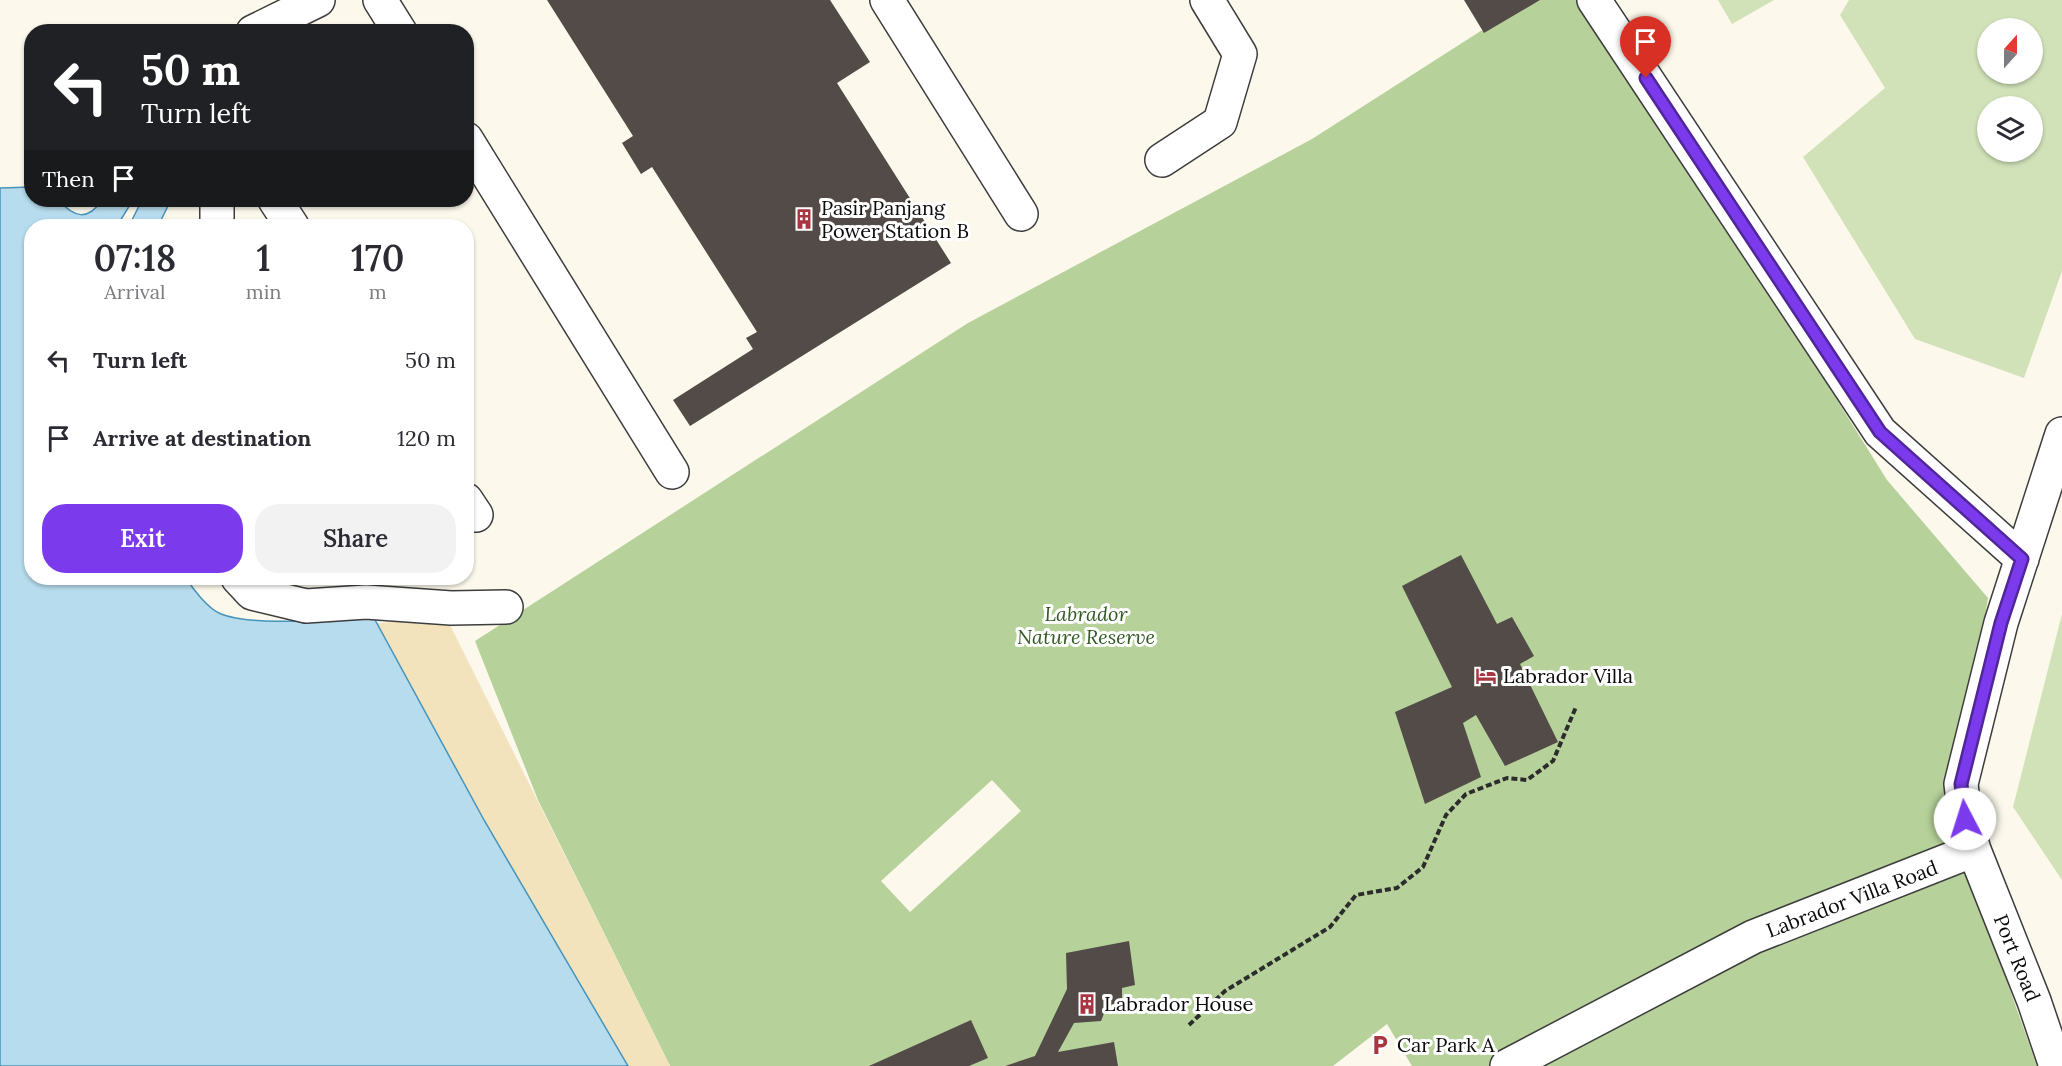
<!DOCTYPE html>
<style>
body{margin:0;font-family:Lora,serif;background:#f2f2f3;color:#2b2b33;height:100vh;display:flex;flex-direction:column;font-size:22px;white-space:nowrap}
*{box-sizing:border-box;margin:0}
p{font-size:20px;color:#7c7c81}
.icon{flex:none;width:33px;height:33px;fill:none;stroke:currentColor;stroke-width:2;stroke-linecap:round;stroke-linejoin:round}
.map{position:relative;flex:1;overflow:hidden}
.drawer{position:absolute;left:24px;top:219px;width:450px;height:366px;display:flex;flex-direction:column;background:#fff;border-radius:24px;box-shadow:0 2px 4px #0004}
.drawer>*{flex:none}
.top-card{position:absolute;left:24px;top:24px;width:450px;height:183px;border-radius:24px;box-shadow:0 2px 4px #0004;background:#202124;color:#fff;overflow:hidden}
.needle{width:39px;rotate:21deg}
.buttons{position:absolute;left:1977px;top:18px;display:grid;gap:12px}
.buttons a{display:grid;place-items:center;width:66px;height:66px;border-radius:50%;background:#fff;box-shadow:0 2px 4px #0004;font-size:30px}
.pin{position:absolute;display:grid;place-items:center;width:51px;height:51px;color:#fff;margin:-62px -26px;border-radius:50% 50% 50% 0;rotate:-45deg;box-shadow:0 0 6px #0007}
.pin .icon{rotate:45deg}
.me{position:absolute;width:66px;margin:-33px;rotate:355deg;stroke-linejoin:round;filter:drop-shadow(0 0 4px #0008)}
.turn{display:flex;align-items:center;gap:21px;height:126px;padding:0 18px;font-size:27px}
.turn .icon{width:78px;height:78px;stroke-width:2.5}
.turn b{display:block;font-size:42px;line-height:51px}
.then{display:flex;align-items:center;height:57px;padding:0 18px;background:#0003;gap:12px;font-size:22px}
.eta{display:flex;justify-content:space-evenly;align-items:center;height:102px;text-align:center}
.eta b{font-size:36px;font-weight:600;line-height:42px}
.cta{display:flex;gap:12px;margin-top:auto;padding:12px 18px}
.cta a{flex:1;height:69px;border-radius:24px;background:#7c3aed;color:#fff;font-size:24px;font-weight:600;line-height:69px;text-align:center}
.cta a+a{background:#f2f2f3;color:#2b2b33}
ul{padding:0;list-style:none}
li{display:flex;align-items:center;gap:18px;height:78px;padding:0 18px}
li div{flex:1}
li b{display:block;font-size:22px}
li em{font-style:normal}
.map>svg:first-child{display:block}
.green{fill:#d1e2b9;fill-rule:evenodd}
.forest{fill:#b6d19a;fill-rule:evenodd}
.sand{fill:#f2e3bd}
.water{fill:#b6dced;stroke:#4694bb;stroke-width:1.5}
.building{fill:#524b48}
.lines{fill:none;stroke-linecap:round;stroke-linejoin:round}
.minor-casing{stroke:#3d3d3d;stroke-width:36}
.path{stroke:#2c2c2c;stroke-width:4;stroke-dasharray:6 3;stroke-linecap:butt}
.minor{stroke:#fff;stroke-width:33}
.route-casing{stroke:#51269a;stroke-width:15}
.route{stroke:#7c3aed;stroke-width:10}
.labels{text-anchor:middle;stroke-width:6;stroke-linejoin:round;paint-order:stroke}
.poi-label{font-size:20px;fill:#0a0a0a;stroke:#fff;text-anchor:start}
.park-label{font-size:20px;font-style:italic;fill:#325924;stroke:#fff}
.street-label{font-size:20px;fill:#0a0a0a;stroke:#fff}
</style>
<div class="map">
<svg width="2062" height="1066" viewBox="0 0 2062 1066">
<rect width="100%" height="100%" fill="#fcf8eb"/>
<path class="green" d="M1718 0H1774L1732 24Z
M1849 0H2062V271L2024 378 1915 339 1803 157 1885 88 1840 15ZM2032 28V74H1988V28ZM1988 106H2032V152H1988Z
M2062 614V880L2013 807Z"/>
<path class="forest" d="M1529 0H1587L1887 480 1988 598 1951 824 2037 1066H1412L1387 1024 1333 1066H670L538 800 475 641 968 323 1312 139ZM992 780 1021 811 910 912 881 881Z"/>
<path class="sand" d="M444 613 670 1066H575L327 632Z"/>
<path class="water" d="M31 187 32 200H59C74 218 88 221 102 200H133L117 226H32V578H186C193 589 208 609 221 614 253 627 336 619 374 618L484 820 628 1066H0V188Z
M142 200H171L158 226H129Z"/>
<path class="building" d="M547 0H830L870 62 837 83 951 263 690 426 673 400 753 349 746 338 757 332 652 167 641 174 622 143 633 136Z
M1464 0H1540L1484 33Z
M1461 555 1497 624 1512 617 1534 656 1520 664 1558 742 1505 766 1476 715 1463 723 1481 777 1425 804 1395 712 1452 687 1402 586Z
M1129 941 1135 985 1122 988V1002L1107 1006 1101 1021 1074 1023 1058 1052 1114 1042 1118 1066H1005L1035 1056 1067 989 1066 953Z
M971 1020 988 1058 969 1066H869Z"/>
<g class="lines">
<g class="minor-casing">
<path id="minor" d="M380 0 400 32
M887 0 1021 214
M1594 0 1880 432 2022 559
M253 32 318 0
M466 139 672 472
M1162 160 1220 122 1240 54 1207 0
M217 200V226
M275 200 292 226
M466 500 476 515
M238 578 252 593 306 606 366 602 451 608 506 607
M1507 1066 1753 937 1974 850
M2056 1066 2034 1001 1974 850 1965 819 1961 784 2001 623 2062 434"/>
</g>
<path class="path" d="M1189 1025 1225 991 1330 927 1356 895 1397 888 1423 867 1446 815 1466 794 1507 778 1527 780 1553 761 1576 707"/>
<use href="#minor" class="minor"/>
</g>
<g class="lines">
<g class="route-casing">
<path id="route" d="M1646 78 1880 432 2022 559 2001 623 1961 784 1965 819"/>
</g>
<use href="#route" class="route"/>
</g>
<defs>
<g id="building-bare" transform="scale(1.62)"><path d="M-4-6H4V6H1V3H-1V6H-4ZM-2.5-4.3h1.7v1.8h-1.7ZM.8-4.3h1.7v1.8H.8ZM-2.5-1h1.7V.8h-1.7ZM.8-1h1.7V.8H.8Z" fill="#a83542" stroke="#fff" stroke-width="2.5" paint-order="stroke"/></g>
<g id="hotel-bare" transform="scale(1.62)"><path d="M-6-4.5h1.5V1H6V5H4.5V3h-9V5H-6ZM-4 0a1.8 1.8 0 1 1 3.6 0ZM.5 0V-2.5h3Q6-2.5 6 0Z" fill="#a83542" stroke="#fff" stroke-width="2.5" paint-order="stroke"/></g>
<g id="parking-bare" transform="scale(1.62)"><path d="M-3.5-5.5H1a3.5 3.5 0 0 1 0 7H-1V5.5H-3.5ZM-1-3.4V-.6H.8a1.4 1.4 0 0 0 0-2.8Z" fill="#a83542" stroke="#fff" stroke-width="2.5" paint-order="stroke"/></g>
</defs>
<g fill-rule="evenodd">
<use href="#building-bare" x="804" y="219"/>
<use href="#hotel-bare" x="1486" y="676"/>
<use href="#building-bare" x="1087" y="1004"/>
<use href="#parking-bare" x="1380" y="1045"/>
</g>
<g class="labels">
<g class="poi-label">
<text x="821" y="215">Pasir Panjang<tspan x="821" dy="23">Power Station B</tspan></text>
<text x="1503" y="683">Labrador Villa</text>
<text x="1104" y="1011">Labrador House</text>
<text x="1397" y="1052">Car Park A</text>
</g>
<g class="park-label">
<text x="1086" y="621">Labrador<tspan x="1086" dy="23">Nature Reserve</tspan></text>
</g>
<g class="street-label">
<text transform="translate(1852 899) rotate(-21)" y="7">Labrador Villa Road</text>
<text transform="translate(2017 958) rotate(68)" y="7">Port Road</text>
</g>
</g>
</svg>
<div class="buttons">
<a><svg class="needle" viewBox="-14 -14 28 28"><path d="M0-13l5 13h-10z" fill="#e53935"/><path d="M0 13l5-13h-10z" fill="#7c7c81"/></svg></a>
<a><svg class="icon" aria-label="layers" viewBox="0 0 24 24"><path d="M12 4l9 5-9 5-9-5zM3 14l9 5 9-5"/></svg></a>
</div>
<div class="pin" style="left:1646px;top:78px;background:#d93025"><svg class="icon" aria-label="arrive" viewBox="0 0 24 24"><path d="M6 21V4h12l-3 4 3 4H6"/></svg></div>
<svg class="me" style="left:1965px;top:819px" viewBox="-20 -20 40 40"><circle r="19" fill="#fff"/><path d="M0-13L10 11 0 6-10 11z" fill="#7c3aed"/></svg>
<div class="top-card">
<div class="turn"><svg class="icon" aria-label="left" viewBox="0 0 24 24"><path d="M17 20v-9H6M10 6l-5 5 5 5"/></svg><div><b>50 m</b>Turn left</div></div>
<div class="then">Then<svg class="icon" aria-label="arrive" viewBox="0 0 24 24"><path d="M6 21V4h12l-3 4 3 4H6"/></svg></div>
</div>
<section class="drawer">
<div class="eta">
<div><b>07:18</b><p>Arrival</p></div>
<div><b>1</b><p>min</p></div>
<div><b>170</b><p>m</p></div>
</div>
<ul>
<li><svg class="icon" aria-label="left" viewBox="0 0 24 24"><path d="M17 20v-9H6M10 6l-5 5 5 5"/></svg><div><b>Turn left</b></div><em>50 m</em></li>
<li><svg class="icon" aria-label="arrive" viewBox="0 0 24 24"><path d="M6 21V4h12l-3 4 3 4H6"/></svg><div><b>Arrive at destination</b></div><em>120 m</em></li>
</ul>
<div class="cta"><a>Exit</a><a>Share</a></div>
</section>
</div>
